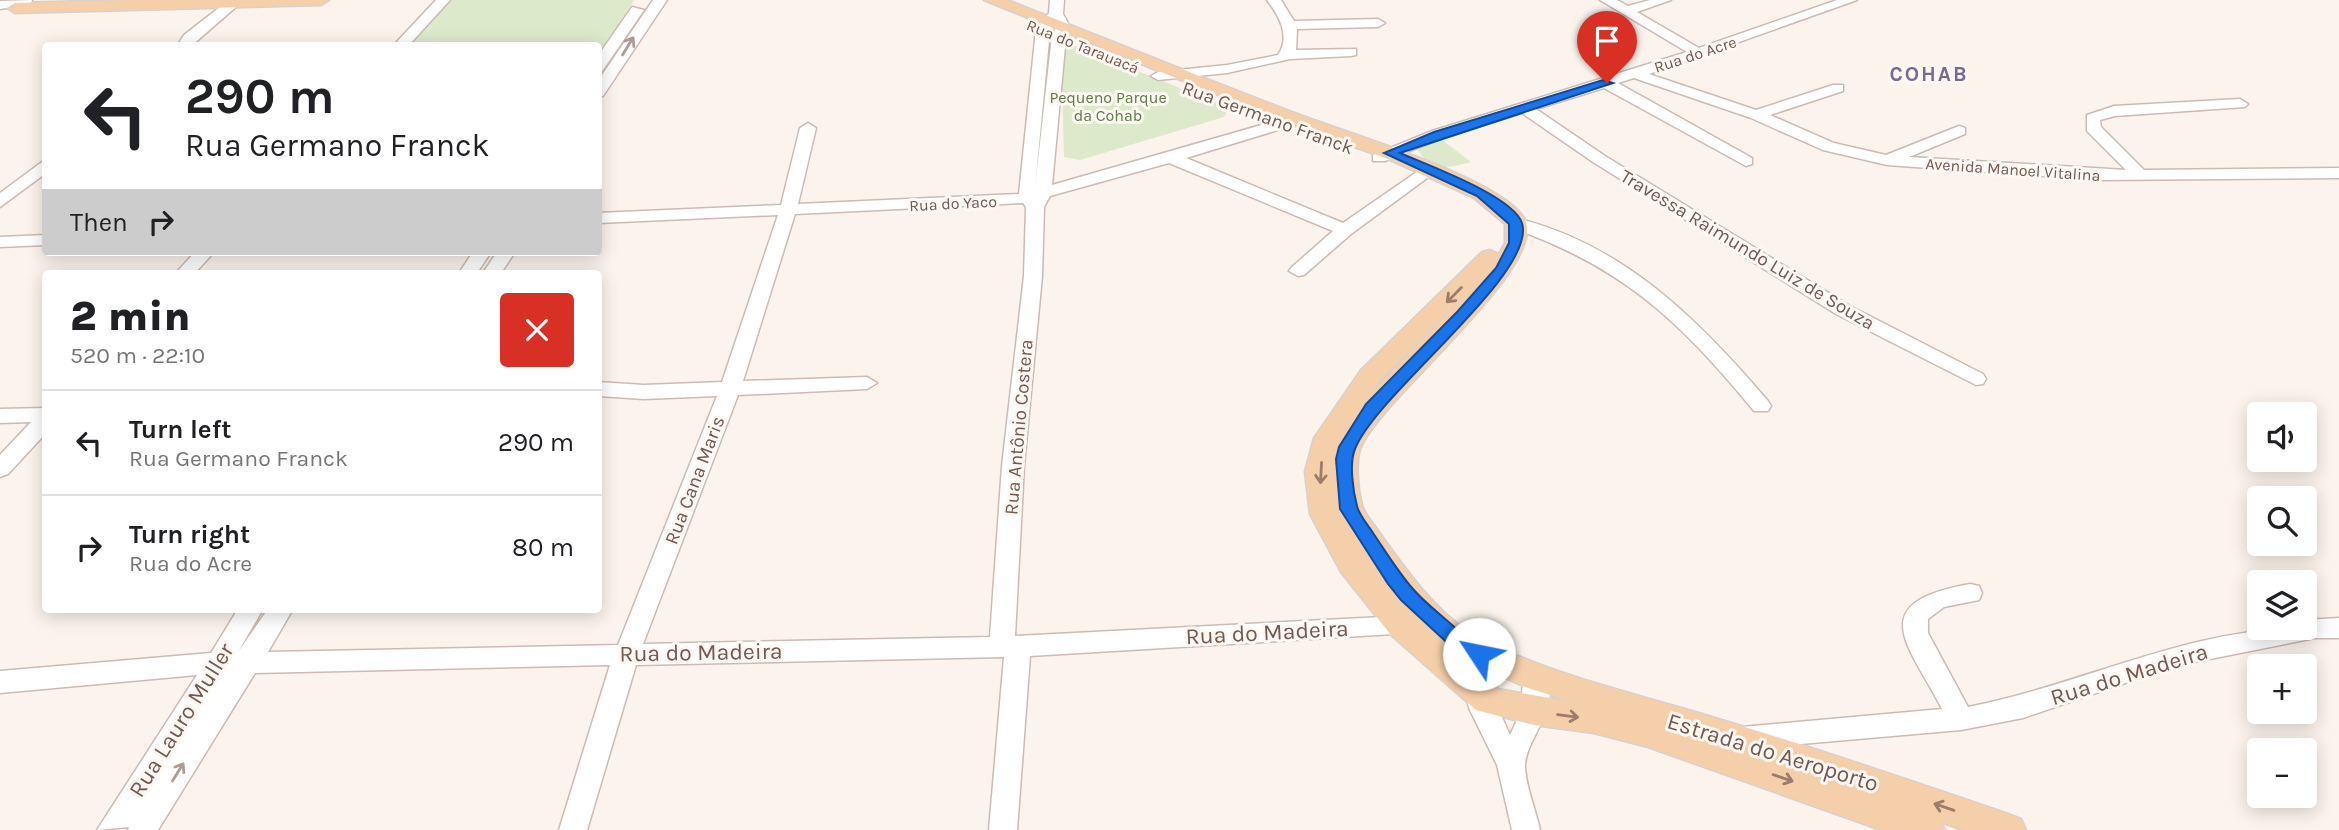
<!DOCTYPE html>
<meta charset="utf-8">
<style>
body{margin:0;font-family:Karla,sans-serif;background:#f6f6f6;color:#202124;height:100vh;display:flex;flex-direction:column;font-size:26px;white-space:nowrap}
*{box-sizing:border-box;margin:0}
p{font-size:23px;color:#757577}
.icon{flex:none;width:38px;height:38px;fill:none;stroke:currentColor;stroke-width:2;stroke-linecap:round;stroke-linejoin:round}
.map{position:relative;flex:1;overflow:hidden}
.side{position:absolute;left:42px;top:270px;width:560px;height:343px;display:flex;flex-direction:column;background:#fff;border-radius:7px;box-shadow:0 4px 18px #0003}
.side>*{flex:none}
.guide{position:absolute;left:42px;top:42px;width:560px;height:214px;border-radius:7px;box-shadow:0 4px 18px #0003;background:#fff;color:#202124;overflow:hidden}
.fabs{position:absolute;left:2247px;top:402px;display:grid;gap:14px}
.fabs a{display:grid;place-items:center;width:70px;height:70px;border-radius:7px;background:#fff;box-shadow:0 4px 18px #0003;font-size:35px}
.pin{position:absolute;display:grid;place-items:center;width:60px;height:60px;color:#fff;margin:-72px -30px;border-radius:50% 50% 50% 0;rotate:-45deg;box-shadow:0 0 7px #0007}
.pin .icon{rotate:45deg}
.me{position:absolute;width:77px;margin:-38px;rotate:304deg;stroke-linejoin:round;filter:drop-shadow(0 0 5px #0008)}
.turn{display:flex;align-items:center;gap:24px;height:147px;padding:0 28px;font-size:32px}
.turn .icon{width:91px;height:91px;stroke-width:2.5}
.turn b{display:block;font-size:49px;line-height:60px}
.then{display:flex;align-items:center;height:66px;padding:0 28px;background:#0003;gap:14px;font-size:26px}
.round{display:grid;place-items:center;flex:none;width:74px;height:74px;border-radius:7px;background:#f6f6f6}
.headline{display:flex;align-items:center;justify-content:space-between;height:119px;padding:0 28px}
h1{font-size:42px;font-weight:800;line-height:52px}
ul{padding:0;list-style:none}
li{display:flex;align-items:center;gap:21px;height:105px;padding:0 28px;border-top:2px solid #e0e0e0}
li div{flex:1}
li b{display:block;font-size:26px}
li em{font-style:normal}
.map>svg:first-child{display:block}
.green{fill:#dce9cb}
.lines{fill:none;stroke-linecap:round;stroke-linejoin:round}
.minor-casing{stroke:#cebab2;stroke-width:3}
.major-casing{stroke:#d9d0ce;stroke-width:3}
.minor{fill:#fff;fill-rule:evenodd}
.major{fill:#f5cfaa;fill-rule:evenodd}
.oneway{stroke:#ad9b96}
.oneway2{stroke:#9d7c6b}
.route{fill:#1a73e8;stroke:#114b97;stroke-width:2}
.labels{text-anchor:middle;stroke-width:6;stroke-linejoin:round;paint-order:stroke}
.far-street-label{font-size:16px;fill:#775850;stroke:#fef8f3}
.far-park-label{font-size:16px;fill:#5e7b48;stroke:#fef8f3}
.street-label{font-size:19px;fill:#775850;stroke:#fef8f3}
.far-district-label{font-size:21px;font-weight:bold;letter-spacing:2px;fill:#7e6891;stroke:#fef8f3}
.near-street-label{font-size:23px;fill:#775850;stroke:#fef8f3}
</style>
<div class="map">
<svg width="2339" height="830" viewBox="0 0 2339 830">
<rect width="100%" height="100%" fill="#fcf4ec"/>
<path class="green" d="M449 0H634L599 56 598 46H407Z
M1069 43 1229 108 1224 117 1080 160 1064 157 1061 48Z
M1442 140 1471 162C1449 168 1431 173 1418 150L1419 147Z"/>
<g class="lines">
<g class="minor-casing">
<path id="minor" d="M32 0 31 4 0 9V1Z
M229 0H244L191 46H177L184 35Z
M436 0H450L408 46H393Z
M653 0H667L603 96 598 97V81Z
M1050 0H1064L1063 14 1070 27 1066 36 1052 185 1296 115 1301 117V123L1186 158 1343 223 1424 167 1430 165 1438 170 1351 234 1304 275 1298 276 1289 271 1292 267 1333 231 1169 163 1050 196 1044 207 1042 276 1024 466 1015 636 1402 616 1411 619 1414 626 1411 633 1030 656 1017 830H989L1004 657 636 665 587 830H559L610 665 255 673 158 830H128L129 827 97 830 197 675 0 693V671L211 653 238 609H263L238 652 268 609H293L268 652 618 645 717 396 644 399 598 396V382L644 385 722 382 778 215 598 223V213L781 205 800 128 808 123 816 128 798 204 1019 194 1036 30 1049 13ZM1055 24 1056 27 1052 36 1035 187 1050 30ZM1023 203 1026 207 1024 276 1002 466 990 637 643 644 738 395 867 389 877 383 867 377 743 381 795 214Z
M1267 0H1281L1294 21 1378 19 1385 23 1378 27 1297 29 1296 50 1356 49V55L1351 56 1290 59 1227 73 1158 80 1151 76 1158 72 1227 65 1278 55C1291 36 1279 16 1267 0Z
M1600 0H1617L1628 6 1650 0H1671L1637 12 1699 48 1837 0H1857L1649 74 1756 110 1833 85H1843V91L1770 115 1834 143 1886 155 1959 126 1965 128V134L1909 157 2126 170 2087 131V115L2114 106 2240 99 2248 104 2245 107 2115 116 2100 120 2101 127 2144 170 2339 168V178L2098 180 1887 165 1823 150 1751 118 1634 78 1618 83 1752 158V164L1746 166 1604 88 1536 109 1605 156 1850 306 1983 374 1986 379 1983 384 1976 385 1836 314 1593 162 1522 113 1444 137 1385 161H1373V155L1432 131 1687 52Z
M632 7 644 10 603 70 598 71V56Z
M46 159V173L0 207V193Z
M1516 218C1623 244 1699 320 1768 401L1771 406 1768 411H1754C1679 320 1623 267 1510 227L1507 223 1510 219Z
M46 235V245L0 247V237Z
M195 252H214L195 273H176Z
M473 252H491L477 273H459Z
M497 252H515L501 273H483Z
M46 408V433L8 474 0 477V455L31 422 0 423V409Z
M1970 584 1979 586 1982 593 1979 600 1944 607 1928 619V633L1968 707C2082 685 2187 628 2305 628V620L2339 618V638H2315L2175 666 2023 718 1961 730 1742 749 1732 746 1728 738 1732 730 1742 727 1942 709C1907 642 1864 603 1970 584Z
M1496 652 1505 655 1509 662 1492 695 1510 735 1521 711 1523 678 1527 671 1536 667 1545 671C1563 706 1526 738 1525 765 1525 785 1536 810 1540 830H1512L1497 765 1469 708 1466 695 1487 655Z"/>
</g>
<g class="major-casing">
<path id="major" d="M130 0H329L321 5 15 13 7 8 15 3Z
M984 0H1007C1105 38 1202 78 1300 115 1348 133 1499 178 1524 218 1552 264 1381 398 1361 447 1355 461 1358 490 1362 505 1364 514 1374 524 1379 532 1406 570 1434 610 1474 636 1485 643 1499 647 1511 653 1567 677 1627 692 1685 709 1794 741 1901 777 2008 814L2021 819 2026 830H1963L1941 822 1945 830H1881L1648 747 1594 733 1534 725 1476 710 1391 635 1341 572 1310 514 1305 472 1314 438 1361 370 1482 252 1490 250 1499 254 1505 243V224L1474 198 1383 157 1289 124ZM1481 279 1370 394 1379 382ZM1462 658 1525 687 1572 702 1498 689Z"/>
</g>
<use href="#minor" class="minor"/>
<use href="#major" class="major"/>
</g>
<defs><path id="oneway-shaft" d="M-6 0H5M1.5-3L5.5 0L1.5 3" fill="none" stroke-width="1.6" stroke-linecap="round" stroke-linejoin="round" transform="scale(1.75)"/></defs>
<g class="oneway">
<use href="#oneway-shaft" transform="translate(628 46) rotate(-58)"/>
<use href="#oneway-shaft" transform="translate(178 772) rotate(-58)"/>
</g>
<g class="oneway2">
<use href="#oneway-shaft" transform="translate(1454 295) rotate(135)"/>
<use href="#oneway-shaft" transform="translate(1321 473) rotate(93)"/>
<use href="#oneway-shaft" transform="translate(1568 716) rotate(7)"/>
<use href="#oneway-shaft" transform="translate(1783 778) rotate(19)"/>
<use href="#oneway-shaft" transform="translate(1944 807) rotate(-161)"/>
</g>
<path class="route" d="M1603 80 1613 83 1400 153C1427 165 1513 196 1522 223 1538 273 1376 394 1355 449 1349 463 1353 491 1357 506 1359 515 1368 525 1373 533 1386 552 1398 572 1413 589 1427 605 1445 618 1460 632 1469 639 1484 644 1489 654L1486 659 1479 661 1456 651 1401 600 1388 584 1340 509 1336 459 1339 447 1366 404 1458 311 1496 268 1509 243V224L1477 196 1384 153 1434 132Z"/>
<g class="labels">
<g class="far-street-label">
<text transform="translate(1083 46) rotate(22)" y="6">Rua do Tarauacá</text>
<text transform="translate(1695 54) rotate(-18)" y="6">Rua do Acre</text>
<text transform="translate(2013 169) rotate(4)" y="6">Avenida Manoel Vitalina</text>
<text transform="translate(953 203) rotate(-3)" y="6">Rua do Yaco</text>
</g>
<g class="far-park-label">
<text x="1108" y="103">Pequeno Parque<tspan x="1108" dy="18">da Cohab</tspan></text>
</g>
<g class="street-label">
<text transform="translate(1268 117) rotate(20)" y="7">Rua Germano Franck</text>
<text transform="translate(1748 249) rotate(31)" y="7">Travessa Raimundo Luiz de Souza</text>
<text transform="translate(1018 427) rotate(-85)" y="7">Rua Antônio Costera</text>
<text transform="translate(694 480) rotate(-69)" y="7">Rua Cana Maris</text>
</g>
<g class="far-district-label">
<text x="1929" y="81">COHAB</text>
</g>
<g class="near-street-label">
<text transform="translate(1267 632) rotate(-3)" y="8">Rua do Madeira</text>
<text transform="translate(701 652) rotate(-1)" y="8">Rua do Madeira</text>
<text transform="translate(2129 674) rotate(-17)" y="8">Rua do Madeira</text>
<text transform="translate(181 720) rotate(-58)" y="8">Rua Lauro Muller</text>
<text transform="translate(1773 752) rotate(17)" y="8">Estrada do Aeroporto</text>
</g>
</g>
</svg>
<div class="fabs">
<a><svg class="icon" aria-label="sound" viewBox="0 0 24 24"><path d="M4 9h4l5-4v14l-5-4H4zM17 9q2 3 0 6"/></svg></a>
<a><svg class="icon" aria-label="search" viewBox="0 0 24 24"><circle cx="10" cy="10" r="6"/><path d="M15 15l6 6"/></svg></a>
<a><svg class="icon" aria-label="layers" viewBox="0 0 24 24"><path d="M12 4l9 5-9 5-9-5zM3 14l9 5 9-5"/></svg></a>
<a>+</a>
<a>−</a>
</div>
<div class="pin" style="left:1607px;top:83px;background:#d93025"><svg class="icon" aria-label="arrive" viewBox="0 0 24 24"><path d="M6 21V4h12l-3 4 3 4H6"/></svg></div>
<svg class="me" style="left:1479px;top:654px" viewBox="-20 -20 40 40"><circle r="19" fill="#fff"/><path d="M0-13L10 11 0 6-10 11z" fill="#1a73e8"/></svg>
<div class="guide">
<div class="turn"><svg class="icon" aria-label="left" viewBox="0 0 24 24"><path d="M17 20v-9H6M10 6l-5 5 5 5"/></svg><div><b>290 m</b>Rua Germano Franck</div></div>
<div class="then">Then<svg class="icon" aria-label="right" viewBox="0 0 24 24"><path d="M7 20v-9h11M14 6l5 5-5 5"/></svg></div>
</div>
<section class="side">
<div class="headline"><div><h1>2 min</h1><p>520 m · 22:10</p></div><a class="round" style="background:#d93025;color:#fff"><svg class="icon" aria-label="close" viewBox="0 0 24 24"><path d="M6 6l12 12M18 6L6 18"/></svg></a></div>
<ul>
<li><svg class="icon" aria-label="left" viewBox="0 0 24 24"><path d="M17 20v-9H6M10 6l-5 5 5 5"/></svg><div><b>Turn left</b><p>Rua Germano Franck</p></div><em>290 m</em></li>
<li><svg class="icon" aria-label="right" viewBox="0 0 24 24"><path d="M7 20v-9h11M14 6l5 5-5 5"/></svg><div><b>Turn right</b><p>Rua do Acre</p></div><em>80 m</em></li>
</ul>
</section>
</div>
